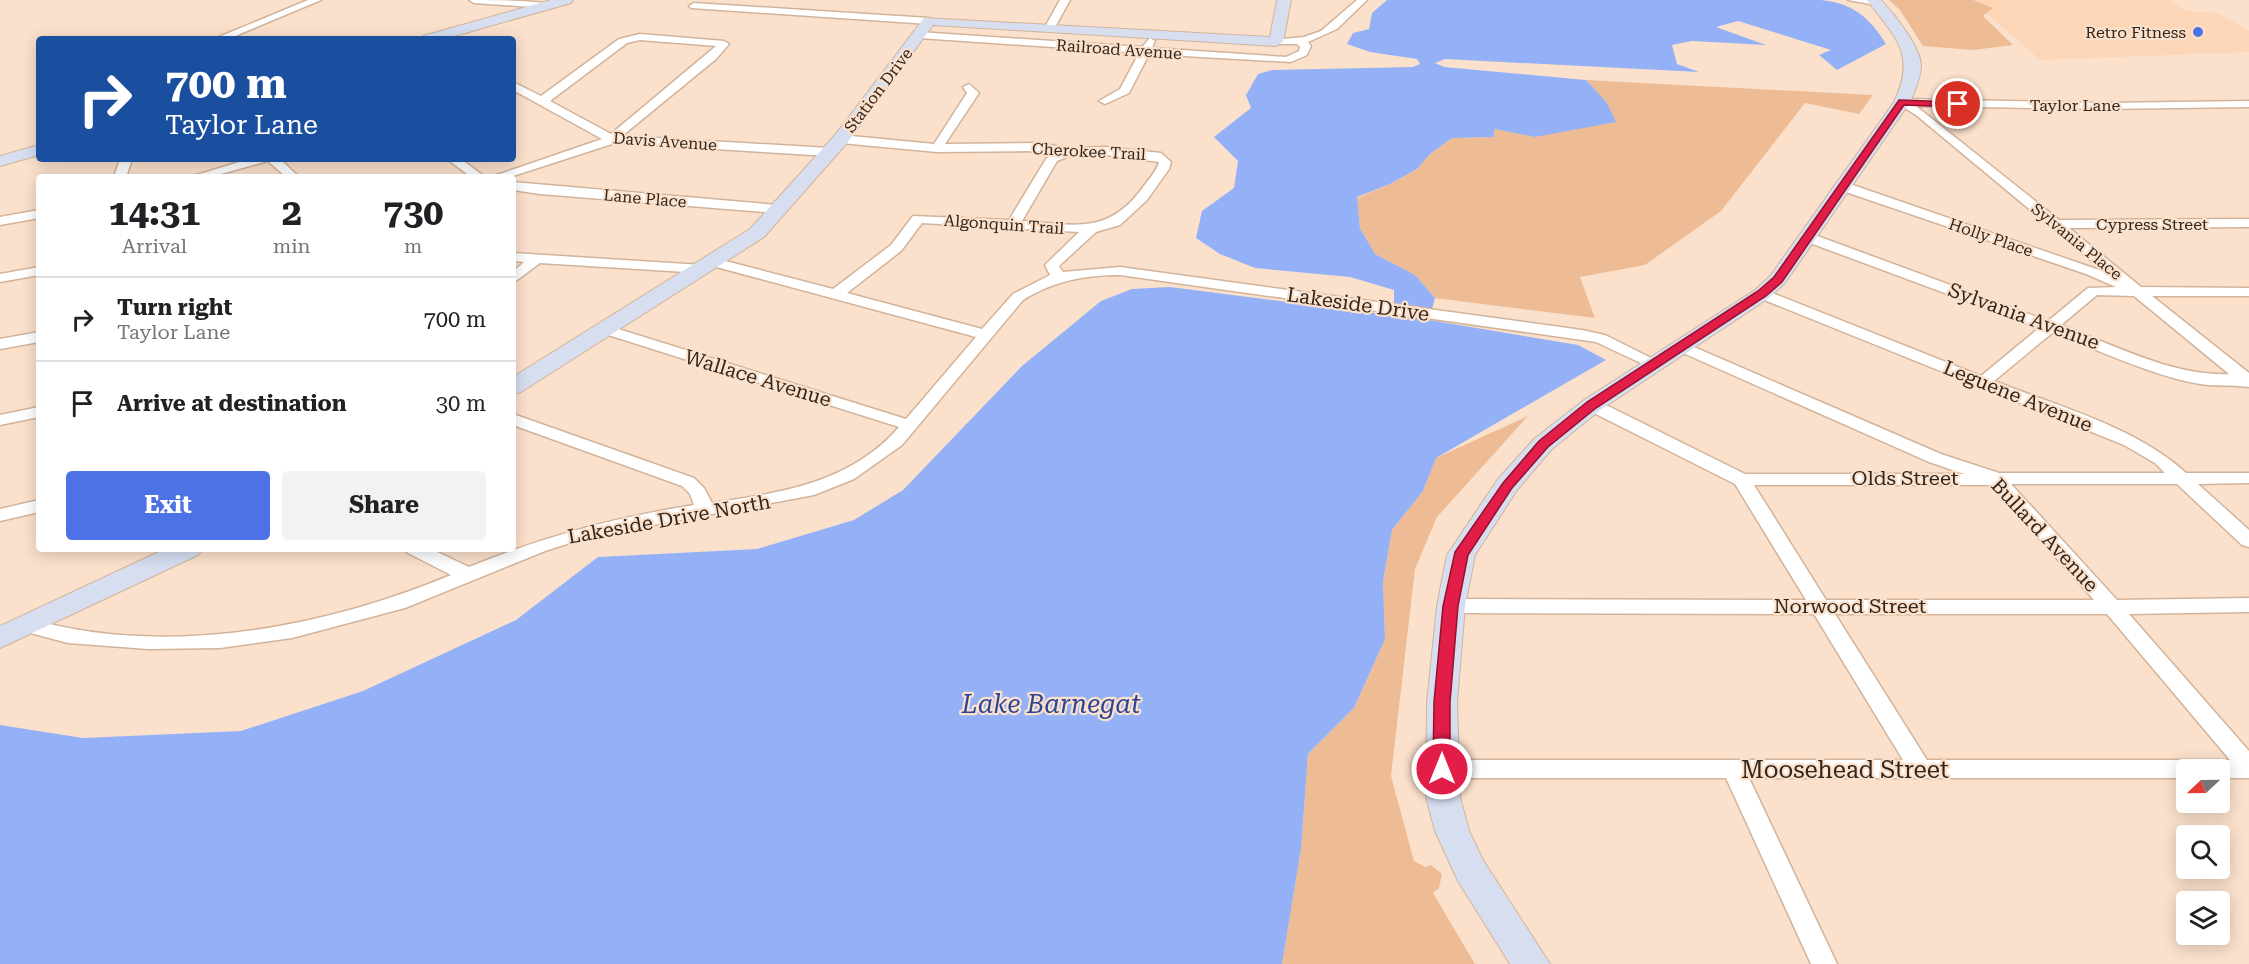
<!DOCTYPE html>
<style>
body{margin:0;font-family:"Roboto Serif",serif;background:#f2f2f2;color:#202124;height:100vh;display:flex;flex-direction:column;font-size:22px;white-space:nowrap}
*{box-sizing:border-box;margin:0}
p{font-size:20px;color:#757577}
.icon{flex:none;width:33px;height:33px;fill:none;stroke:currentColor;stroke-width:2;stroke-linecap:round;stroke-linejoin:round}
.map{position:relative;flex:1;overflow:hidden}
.side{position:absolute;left:36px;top:174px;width:480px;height:378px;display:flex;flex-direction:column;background:#fff;border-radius:6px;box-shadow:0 3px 15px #0003}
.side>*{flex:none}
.guide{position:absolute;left:36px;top:36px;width:480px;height:126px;border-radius:6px;box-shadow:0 3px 15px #0003;background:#1a4fa0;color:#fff;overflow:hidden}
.needle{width:39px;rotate:248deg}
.controls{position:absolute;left:2176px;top:759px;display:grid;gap:12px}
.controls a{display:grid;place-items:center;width:54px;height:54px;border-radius:6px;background:#fff;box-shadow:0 3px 15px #0003;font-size:30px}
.pin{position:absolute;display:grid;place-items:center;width:51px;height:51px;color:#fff;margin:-26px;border:3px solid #fff;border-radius:50%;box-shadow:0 2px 6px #0007}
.me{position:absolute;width:66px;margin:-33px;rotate:0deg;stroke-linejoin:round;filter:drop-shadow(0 0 4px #0008)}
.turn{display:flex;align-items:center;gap:21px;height:126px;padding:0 30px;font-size:27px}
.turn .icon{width:78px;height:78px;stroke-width:2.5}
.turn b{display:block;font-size:42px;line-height:51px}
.eta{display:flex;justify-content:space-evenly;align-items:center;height:102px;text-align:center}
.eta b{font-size:36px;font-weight:700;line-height:42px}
.primary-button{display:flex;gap:12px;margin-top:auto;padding:12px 30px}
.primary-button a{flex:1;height:69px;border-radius:6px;background:#4c72e6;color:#fff;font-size:24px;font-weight:700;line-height:69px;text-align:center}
.primary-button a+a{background:#f2f2f2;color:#202124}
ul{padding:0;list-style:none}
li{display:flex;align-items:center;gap:18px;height:84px;padding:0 30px;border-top:2px solid #e0e0e0}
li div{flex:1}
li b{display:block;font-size:22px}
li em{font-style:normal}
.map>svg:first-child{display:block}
.built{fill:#fcd6b7}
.green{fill:#edbc95}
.water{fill:#94b1f7}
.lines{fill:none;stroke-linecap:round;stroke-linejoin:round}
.street-casing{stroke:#d2b39a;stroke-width:3}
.secondary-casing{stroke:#d2b39a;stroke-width:2}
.street{fill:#fff;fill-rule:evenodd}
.secondary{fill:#d6def0;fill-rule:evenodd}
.route{fill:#e11d48;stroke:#92132f;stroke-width:1.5}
.poi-dot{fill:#4c72e6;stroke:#fbe1cc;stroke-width:2}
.labels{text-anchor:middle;stroke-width:4.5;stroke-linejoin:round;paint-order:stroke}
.far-poi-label{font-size:16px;fill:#32261c;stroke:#fbe1cc;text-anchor:end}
.far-street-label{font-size:16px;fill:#32261c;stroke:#fbe1cc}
.street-label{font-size:20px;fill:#32261c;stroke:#fbe1cc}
.near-street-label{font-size:24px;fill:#32261c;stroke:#fbe1cc}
.near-water-label{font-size:26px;font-style:italic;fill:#2c4697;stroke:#fbe1cc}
</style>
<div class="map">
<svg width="2249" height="964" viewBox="0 0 2249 964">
<rect width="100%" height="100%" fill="#fbe1cc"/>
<path class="built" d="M1971 0H2170L2185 11 2218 13 2249 31V52L2040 60Z"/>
<path class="green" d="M1889 0H1973L1993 8 1983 16 2013 45 1973 50 1923 46 1900 10Z
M1586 80 1873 95 1859 114 1805 103 1721 211 1645 265 1580 277 1595 318 1435 298 1415 275 1375 254 1360 228 1357 198 1390 184 1417 169 1430 154 1452 138 1494 137V129L1536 137 1607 103Z
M1528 416 1437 517 1415 569 1391 776 1414 861 1425 867 1431 865 1442 874 1439 888 1433 893 1475 964H1282L1301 849 1308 754 1354 708 1385 639 1383 582 1392 530 1423 491 1436 458Z"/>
<path class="water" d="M1387 0H1821C1853 3 1870 18 1886 44L1837 70 1819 55 1831 50 1738 21 1716 27 1766 45 1692 41 1672 45 1677 64 1699 72 1445 59 1435 63 1444 67 1586 80 1607 103 1616 122 1535 137 1494 129V137L1452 138 1430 154 1417 169 1390 184 1357 197 1360 228 1375 254 1415 275 1435 298 1429 320 1578 345 1606 360 1436 458 1423 491 1392 530 1383 582 1385 639 1354 708 1308 754 1301 849 1282 964H0V725L83 738 241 731 363 691 516 620 598 557 757 549 854 520 903 490 1022 366 1101 301 1132 289 1170 287 1389 315 1394 303V290L1350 277 1255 268 1220 254 1196 238 1202 211 1234 188 1238 161 1214 137 1251 108 1246 95 1258 74 1272 70 1413 67 1420 64 1417 59 1370 52 1347 44 1353 33 1369 29 1372 13Z"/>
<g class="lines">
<g class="street-casing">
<path id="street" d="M308 0H321L228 39H214Z
M469 0C488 0 539 0 553 5L548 8 474 3Z
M1060 0H1070L1054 29H1046L1045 27Z
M1357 0H1367L1337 29 1308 42 1311 46 1307 55 1291 62 1149 54 1129 93 1105 104 1099 101 1120 89 1139 53 919 38 914 35 919 32 1142 47 1150 38 1155 41 1152 48 1286 57 1299 51 1300 47 1297 44H1272V40L1304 37 1321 31Z
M1848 0H1879L1881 2 1876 5Z
M694 3 929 18 934 21 929 24 691 8 689 6Z
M640 34 724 41 729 44 716 59 622 136 830 148 836 152 830 156 615 143 510 177H491L602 139 513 90V82L541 96 619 39ZM640 40 716 46 611 134 550 101 627 43Z
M969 84 979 93 945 144 1039 143 1067 148 1105 147 1161 153 1171 162 1169 169 1147 200 1120 225 1096 232 1059 266 1063 272 1120 267 1582 330 1605 335 1661 363 1653 368 1647 366 1596 342 1582 340 1120 275C1084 275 1054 281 1023 300L902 445 854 479 814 495 589 537 545 551 405 608 292 638 220 648 148 649 68 643 19 630 16 625 19 620 26 618C164 658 321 629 451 575L408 553 405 549H431L469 567C542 537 616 517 694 505L690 494 682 486 513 425V414L694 478 704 488 712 503C780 493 851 483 899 427L602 333 599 330 607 325 612 327 906 419 976 337 709 265 707 262 714 258 833 289 891 245 913 216 1009 220 1046 159 1054 153 1039 151 937 152 841 143 835 139 841 135 934 144 967 93 963 87ZM1105 155 1159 162C1156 173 1147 181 1141 190 1106 236 1072 224 1022 221L1057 161 1069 156ZM922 223 1079 232 1045 265 1050 275 1013 294 982 329 847 293 901 251Z
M1903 99 2104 103 2249 101V107L2104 109 1916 106 2059 220 2249 219V227L2069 228 2141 287 2249 288V296H2152L2249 373V387C2234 385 2222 386 2208 385 2160 380 2098 349 2052 333L1994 381C2057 406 2136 427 2186 473H2249V483L2198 484 2249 530V547L2242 545 2177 484H2011L2117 600 2249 598V612L2129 614 2249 751V778H2220V770H2187V778H1749L1837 964H1811L1726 778H1442L1434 775 1430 769 1434 763 1442 760H1903L1814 614 1451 613 1444 611 1441 606 1444 601 1451 599 1806 600 1735 484 1586 409 1584 405 1586 401H1598L1745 474H1964L1929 462 1674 349 1672 346 1680 341 1941 454 1999 473H2165L2155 463 2124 445 1757 297 1755 294 1757 291H1767L1981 376 2039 328 1802 240V234H1812L2048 321 2088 288 2116 287 2086 274 1837 189V183H1847L2105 272 1916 115 1898 104V100ZM2097 295 2134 296 2229 374C2175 377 2111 344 2061 325ZM1754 485H1991L2094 600H1826ZM1835 614H2107L2230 760H1927Z
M120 159H132L126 177H114Z
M249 159H280L299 177H286L268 161 210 177H190Z
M447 159H461L485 177H471Z
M513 182 777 205 784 209 777 213 540 194 513 190Z
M39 210V218L0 225V217Z
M513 253 702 265 709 269 702 273 540 263 513 283V272L524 262 513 261Z
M39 267V275L0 282V274Z
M39 332V342L0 349V339Z
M39 407V417L0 425V415Z
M39 500V512L0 521V509Z"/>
</g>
<g class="secondary-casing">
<path id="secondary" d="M551 0H573L571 3 444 39H421L423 36Z
M1277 0H1291L1283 42 1276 46 933 25 847 143 764 237 521 392 513 394V377L750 229 835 135 924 18 1270 37Z
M1867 0H1881C1894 14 1920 46 1921 65 1921 77 1915 91 1910 102L1785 283 1769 298 1600 410 1552 449 1517 490 1475 555 1465 606 1457 702 1460 797 1469 831 1483 860 1550 964H1510L1458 881 1435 831 1426 797 1427 702 1437 606 1447 555 1498 479 1534 439 1584 400 1755 290 1771 275 1894 102C1917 54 1895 37 1867 0Z
M39 145V155L0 166V156Z
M165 549H202L198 555 0 648V626Z"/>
</g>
<use href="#street" class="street"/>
<use href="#secondary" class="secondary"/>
</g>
<path class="route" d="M1899 100 1958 102 1962 104 1958 107 1904 105 1782 282 1766 296 1596 408 1548 447 1512 488 1468 555 1458 606 1450 702V769L1448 774H1435L1433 769 1434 702 1443 606 1455 552 1503 483 1539 441 1587 402 1758 291 1774 277Z"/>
<circle class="poi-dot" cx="2198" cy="32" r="6"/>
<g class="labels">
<g class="far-poi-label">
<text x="2186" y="38">Retro Fitness</text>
</g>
<g class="far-street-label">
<text transform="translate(1119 49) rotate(4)" y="6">Railroad Avenue</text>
<text transform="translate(878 90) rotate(-53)" y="6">Station Drive</text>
<text x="2075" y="111">Taylor Lane</text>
<text transform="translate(665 141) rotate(4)" y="6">Davis Avenue</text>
<text transform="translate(1089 151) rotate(3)" y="6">Cherokee Trail</text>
<text transform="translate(645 198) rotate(5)" y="6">Lane Place</text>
<text transform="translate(1004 224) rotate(4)" y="6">Algonquin Trail</text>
<text x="2152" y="230">Cypress Street</text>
<text transform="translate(1991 237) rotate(19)" y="6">Holly Place</text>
<text transform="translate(2077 241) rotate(39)" y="6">Sylvania Place</text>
</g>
<g class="street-label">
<text transform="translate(1358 304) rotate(8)" y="7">Lakeside Drive</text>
<text transform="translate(2024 316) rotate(20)" y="7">Sylvania Avenue</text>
<text transform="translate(758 378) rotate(17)" y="7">Wallace Avenue</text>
<text transform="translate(2018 396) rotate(22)" y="7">Leguene Avenue</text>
<text x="1905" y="485">Olds Street</text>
<text transform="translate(669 519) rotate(-10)" y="7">Lakeside Drive North</text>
<text transform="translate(2045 535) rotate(47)" y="7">Bullard Avenue</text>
<text x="1850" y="613">Norwood Street</text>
</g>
<g class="near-street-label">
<text x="1845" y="778">Moosehead Street</text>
</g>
<g class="near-water-label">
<text x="1051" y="713">Lake Barnegat</text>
</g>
</g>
</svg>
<div class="controls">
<a><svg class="needle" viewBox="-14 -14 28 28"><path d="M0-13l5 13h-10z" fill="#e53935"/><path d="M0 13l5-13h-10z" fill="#757577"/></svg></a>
<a><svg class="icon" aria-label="search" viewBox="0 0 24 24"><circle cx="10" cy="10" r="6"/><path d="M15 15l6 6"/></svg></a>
<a><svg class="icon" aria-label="layers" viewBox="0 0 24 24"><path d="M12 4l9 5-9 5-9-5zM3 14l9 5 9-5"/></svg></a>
</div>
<div class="pin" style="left:1958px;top:104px;background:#d93025"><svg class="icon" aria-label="arrive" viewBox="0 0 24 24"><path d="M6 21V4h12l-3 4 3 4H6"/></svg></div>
<svg class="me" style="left:1442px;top:769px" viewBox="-20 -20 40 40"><circle r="17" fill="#e11d48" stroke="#fff" stroke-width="3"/><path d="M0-11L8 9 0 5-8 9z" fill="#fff"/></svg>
<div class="guide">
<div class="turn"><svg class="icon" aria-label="right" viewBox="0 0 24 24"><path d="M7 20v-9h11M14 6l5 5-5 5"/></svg><div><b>700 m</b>Taylor Lane</div></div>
</div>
<section class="side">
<div class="eta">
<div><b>14:31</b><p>Arrival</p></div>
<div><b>2</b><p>min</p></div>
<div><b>730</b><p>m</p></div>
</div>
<ul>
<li><svg class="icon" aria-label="right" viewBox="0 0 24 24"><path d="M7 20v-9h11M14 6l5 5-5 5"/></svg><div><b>Turn right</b><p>Taylor Lane</p></div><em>700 m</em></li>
<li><svg class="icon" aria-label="arrive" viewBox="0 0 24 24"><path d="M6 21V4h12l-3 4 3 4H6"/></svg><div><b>Arrive at destination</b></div><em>30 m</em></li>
</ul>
<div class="primary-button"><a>Exit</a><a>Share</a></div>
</section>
</div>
